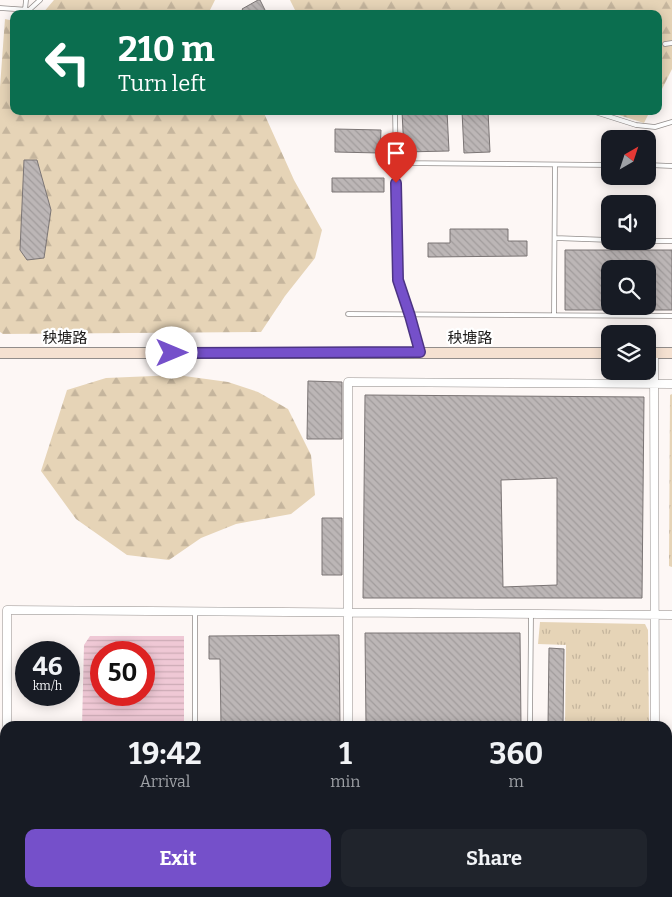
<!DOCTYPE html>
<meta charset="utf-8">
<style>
body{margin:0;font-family:Bitter,"Noto Sans SC",serif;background:#20242c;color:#f1f3f6;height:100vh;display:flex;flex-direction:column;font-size:19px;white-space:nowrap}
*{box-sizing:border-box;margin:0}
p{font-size:16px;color:#9ea1a6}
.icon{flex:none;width:28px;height:28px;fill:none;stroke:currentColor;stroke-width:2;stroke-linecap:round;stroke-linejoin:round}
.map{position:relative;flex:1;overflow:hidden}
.side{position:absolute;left:0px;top:721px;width:672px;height:176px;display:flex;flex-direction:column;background:#171b24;border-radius:15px 15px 0 0;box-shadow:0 2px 12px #0003}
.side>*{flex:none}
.guide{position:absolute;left:10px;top:10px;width:652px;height:105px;border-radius:10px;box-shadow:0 2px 12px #0003;background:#0b6e4f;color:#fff;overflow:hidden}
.needle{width:32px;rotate:39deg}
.buttons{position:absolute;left:601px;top:130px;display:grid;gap:10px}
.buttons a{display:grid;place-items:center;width:55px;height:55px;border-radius:10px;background:#171b24;box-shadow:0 2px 12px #0003;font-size:25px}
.speed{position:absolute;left:15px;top:641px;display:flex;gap:10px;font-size:25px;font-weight:700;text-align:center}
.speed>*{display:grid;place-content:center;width:65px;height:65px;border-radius:50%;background:#171b24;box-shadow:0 2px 12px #0003;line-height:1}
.speed small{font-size:12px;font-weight:400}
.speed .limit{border:8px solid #d22;background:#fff;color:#111}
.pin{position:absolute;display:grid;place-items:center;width:42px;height:42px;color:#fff;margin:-51px -21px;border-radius:50% 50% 50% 0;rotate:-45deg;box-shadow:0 0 5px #0007}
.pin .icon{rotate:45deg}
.me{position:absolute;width:55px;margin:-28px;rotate:90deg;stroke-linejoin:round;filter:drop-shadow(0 0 4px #0008)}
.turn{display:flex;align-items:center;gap:18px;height:105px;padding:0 25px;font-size:22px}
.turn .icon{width:65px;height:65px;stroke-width:2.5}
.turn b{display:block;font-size:35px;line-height:42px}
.eta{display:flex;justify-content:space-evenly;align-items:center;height:85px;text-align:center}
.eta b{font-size:30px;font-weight:700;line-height:35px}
.primary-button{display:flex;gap:10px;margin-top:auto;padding:10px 25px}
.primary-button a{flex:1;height:58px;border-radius:10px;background:#7550ca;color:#fff;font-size:20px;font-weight:700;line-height:58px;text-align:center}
.primary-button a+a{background:#20242c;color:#f1f3f6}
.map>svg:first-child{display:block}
.grass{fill:url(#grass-tufts)}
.forest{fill:url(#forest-firs)}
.water{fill:url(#water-rules);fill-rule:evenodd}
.building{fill:url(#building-back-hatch);stroke:#7b7575;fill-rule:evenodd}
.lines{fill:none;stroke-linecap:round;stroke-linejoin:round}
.lane-casing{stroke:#928d8b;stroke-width:5.5}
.street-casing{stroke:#928d8b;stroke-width:9}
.secondary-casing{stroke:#928d8b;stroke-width:12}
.lane{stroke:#fff;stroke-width:4}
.street{stroke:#fff;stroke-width:8}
.secondary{stroke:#f5e1d1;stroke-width:10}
.route-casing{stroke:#4c3483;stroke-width:12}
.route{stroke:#7550ca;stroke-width:9}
.labels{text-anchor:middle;stroke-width:4.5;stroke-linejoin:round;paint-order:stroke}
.street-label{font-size:15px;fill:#1e1c1b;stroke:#fff}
</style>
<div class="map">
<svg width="672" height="897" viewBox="0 0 672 897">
<defs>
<pattern id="grass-tufts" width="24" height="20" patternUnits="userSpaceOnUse" patternTransform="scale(1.25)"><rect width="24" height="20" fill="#e6d4b7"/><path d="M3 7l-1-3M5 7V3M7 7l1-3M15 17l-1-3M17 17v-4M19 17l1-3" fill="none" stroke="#c5b59d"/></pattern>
<pattern id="forest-firs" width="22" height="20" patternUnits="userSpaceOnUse" patternTransform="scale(1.25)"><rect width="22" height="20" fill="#e6d4b7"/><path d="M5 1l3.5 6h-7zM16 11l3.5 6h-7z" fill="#c5b59d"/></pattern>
<pattern id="water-rules" width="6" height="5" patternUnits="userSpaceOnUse" patternTransform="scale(1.25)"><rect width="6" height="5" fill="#efc8d5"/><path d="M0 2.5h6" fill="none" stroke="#ccabb6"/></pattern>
<pattern id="building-back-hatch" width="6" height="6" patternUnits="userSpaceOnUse" patternTransform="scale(1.25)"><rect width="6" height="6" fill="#bcb6b6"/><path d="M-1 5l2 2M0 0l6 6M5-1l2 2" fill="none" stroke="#a19c9c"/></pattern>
</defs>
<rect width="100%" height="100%" fill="#fdf7f5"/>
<path class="grass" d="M672 394V567L669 566 670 395Z
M540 622 645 624 648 630 649 726H565L566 645 538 644Z"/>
<path class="forest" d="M54 0H215L210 10 207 14H42Z
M290 0H672V69L659 95V14H297Z
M5 19 14 21V111H263L294 180 322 230 315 258 285 296 261 332 3 334 0 332V87Z
M606 111H650L644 123Z
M177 375 228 382 258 392 288 409 311 455 315 495 291 514 236 524 201 538 169 560 127 555 76 519 41 471 67 390 106 378Z"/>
<path class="water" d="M90 636H184V726H82L84 645ZM144 652V695H101V652Z"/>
<path class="building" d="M258 0H260L267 14H245L242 9Z
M402 111H447L449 151 404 152Z
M462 111H488L490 152 464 153Z
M335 129 381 130 380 153 335 152Z
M24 160H37L51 210 44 258 27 260 20 250Z
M332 178H384V192H332Z
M450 229H508V241H527V256L428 257V243H450Z
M565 250H672V310H648V269H610V310H565Z
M308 381 342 382V439H307Z
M365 395 644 397 642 598H363ZM557 478V585L503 587 501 480Z
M322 518H342V575H322Z
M365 633H520L521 726H366Z
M339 635 340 726H221L220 659H209V636Z
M549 648 564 649 563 726H548Z"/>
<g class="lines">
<g class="lane-casing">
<path id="lane" d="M0 8 29 10 40 0
M25 10 26 0
M665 44 672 43
M395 111 398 279 411 316 420 352
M592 111 636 125 655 127 672 122
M396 163 610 165
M648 165 672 166
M555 238 610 240
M648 241H672
M348 314 672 316
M554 315 555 165
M195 612V726
M530 726 531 615
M529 897V892"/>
</g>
<g class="street-casing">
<path id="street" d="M654 353 655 726
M7 726V610L672 615
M348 726V382L672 384
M0 798H5
M668 888H672
M656 892V897
M5 897V892
M348 897V892"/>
</g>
<g class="secondary-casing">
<path id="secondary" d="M0 353H610
M648 353H672"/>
</g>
<use href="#lane" class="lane"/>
<use href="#street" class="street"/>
<use href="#secondary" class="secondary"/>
</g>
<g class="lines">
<g class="route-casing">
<path id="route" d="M172 353 420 352 410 316 398 280 396 183"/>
</g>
<use href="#route" class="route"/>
</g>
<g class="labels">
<g class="street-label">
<text x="65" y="343">秧塘路</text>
<text x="470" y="343">秧塘路</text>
</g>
</g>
</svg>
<div class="buttons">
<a><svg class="needle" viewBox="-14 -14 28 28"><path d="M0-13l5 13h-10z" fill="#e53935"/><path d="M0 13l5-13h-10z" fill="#9ea1a6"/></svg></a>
<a><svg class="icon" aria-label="sound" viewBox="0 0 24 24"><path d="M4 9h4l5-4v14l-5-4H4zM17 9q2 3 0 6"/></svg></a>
<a><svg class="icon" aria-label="search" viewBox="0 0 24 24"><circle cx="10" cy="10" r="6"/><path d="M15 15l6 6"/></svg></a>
<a><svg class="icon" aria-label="layers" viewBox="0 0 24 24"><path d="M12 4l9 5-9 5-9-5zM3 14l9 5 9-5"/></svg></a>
</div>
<div class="speed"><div>46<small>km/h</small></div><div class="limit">50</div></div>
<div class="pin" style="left:396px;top:183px;background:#d93025"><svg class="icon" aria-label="arrive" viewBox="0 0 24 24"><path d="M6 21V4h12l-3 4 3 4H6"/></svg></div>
<svg class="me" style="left:172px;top:353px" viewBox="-20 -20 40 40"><circle r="19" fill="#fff"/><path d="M0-13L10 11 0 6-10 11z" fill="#7550ca"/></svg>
<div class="guide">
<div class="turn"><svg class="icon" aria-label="left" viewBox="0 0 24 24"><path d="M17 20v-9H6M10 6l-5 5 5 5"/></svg><div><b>210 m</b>Turn left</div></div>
</div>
<section class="side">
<div class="eta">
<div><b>19:42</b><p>Arrival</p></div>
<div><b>1</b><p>min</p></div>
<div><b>360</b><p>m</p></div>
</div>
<div class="primary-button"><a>Exit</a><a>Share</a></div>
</section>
</div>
